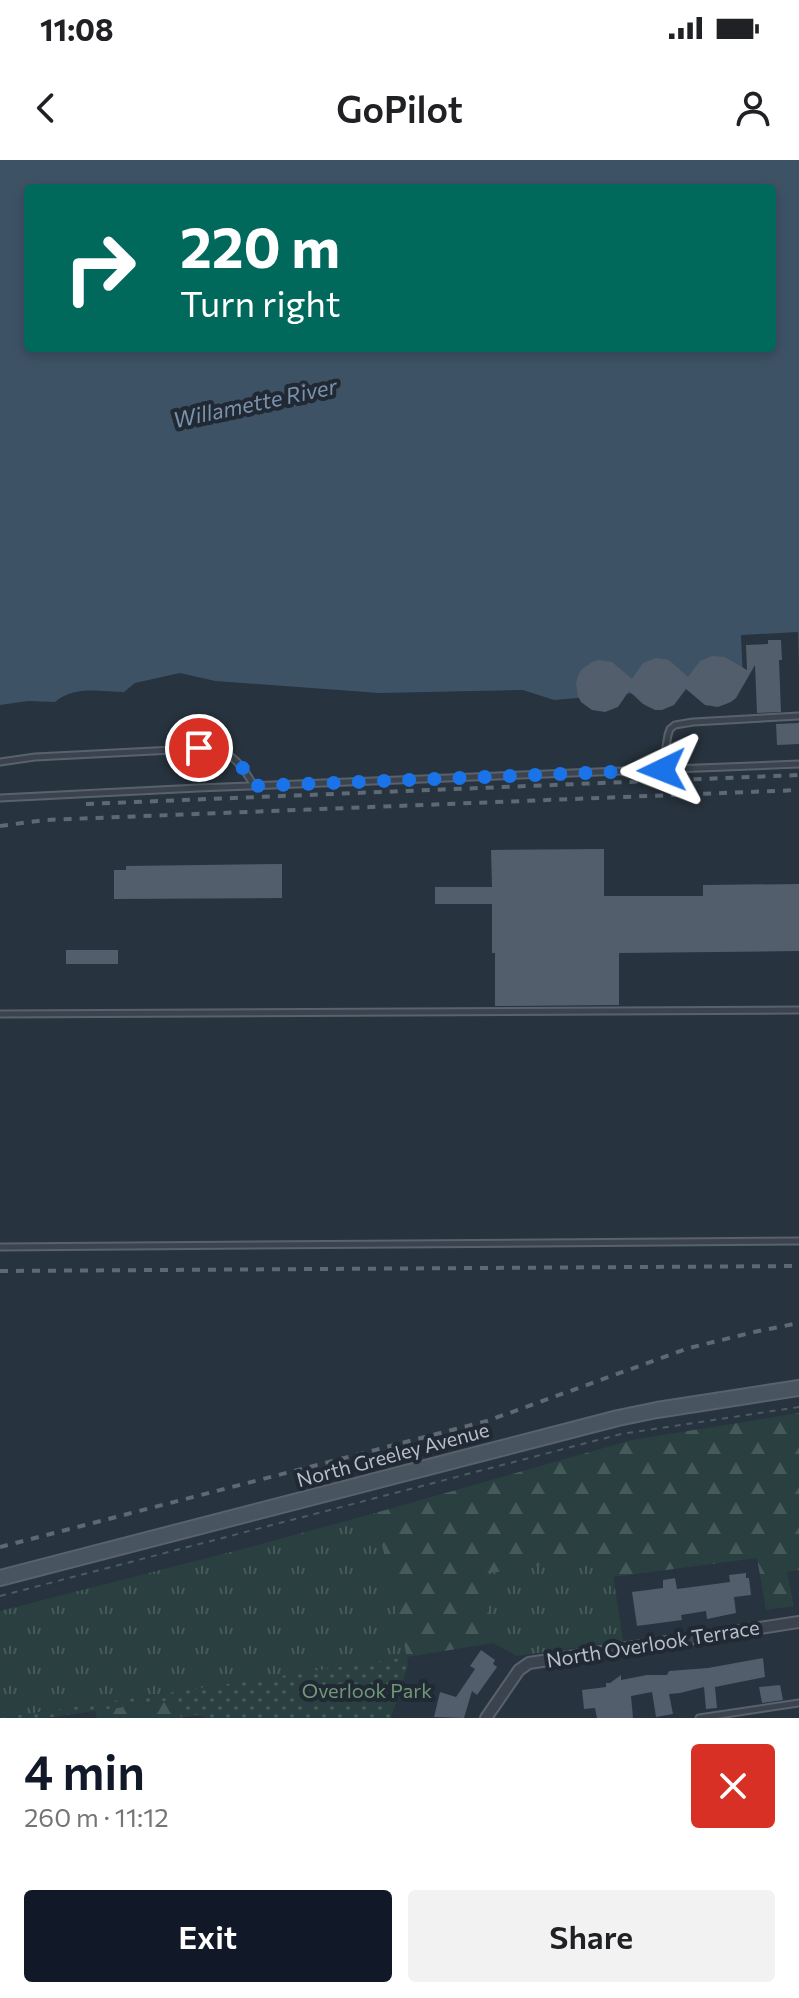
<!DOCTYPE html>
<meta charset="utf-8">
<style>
body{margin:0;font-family:Commissioner,sans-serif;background:#f2f2f2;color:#202124;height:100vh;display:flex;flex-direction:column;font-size:30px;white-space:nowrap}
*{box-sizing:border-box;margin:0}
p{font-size:26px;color:#757577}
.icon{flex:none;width:44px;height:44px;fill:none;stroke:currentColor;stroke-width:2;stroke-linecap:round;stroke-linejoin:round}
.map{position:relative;height:1558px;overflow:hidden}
.details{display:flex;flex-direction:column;background:#fff;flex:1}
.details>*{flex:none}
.hud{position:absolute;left:24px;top:24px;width:752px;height:168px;border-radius:8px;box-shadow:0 4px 12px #0003;background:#00695c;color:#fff;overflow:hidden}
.pin{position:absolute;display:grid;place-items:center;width:68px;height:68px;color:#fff;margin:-34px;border:4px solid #fff;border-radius:50%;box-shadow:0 2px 8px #0007}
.me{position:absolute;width:88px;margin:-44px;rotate:268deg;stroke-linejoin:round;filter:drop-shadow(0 0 6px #0008)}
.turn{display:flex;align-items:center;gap:28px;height:168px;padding:0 24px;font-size:36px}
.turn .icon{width:104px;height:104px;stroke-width:2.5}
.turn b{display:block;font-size:56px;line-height:68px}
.round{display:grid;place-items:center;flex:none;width:84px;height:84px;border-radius:8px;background:#f2f2f2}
.head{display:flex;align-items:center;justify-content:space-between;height:136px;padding:0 24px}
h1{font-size:48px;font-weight:600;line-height:60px;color:#111827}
.primary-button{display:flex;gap:16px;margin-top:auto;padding:16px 24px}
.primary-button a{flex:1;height:92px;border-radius:8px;background:#111827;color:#fff;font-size:32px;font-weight:600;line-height:92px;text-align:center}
.primary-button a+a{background:#f2f2f2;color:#202124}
.status{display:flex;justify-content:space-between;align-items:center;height:56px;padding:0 40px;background:#fff;direction:ltr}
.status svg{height:22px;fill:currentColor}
header{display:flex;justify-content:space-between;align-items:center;height:104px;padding:0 24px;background:#fff;font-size:36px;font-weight:600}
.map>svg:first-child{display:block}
.grass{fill:url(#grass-tufts)}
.forest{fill:url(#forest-firs)}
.park{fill:url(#park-dots)}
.water{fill:#3e5266;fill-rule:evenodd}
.pier{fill:#27333e}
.building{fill:#525e6c}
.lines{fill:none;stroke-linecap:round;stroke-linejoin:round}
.service-casing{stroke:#59626c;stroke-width:9}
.minor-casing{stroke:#59626c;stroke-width:14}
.secondary-casing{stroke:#59626c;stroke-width:18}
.path{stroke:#495d5e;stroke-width:2;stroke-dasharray:6 6;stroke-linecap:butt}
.service{stroke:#3b444e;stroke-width:5}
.minor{stroke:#3b444e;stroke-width:10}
.secondary{stroke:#495461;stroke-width:14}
.rail{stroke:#5d6975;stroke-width:4;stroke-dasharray:8 8;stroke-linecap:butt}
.route{stroke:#1a73e8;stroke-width:14;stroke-dasharray:0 25.2}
.labels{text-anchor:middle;stroke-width:8;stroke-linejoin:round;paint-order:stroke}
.street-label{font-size:20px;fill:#b7bfc9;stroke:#202934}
.park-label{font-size:20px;fill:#709876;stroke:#202934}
.water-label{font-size:22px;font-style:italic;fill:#7a92aa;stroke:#202934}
</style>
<div class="status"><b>11:08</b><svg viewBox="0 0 49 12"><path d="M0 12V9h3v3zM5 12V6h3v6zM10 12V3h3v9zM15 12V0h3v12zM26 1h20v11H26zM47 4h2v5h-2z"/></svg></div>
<header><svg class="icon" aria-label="back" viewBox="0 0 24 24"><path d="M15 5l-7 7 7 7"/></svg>GoPilot<svg class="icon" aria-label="person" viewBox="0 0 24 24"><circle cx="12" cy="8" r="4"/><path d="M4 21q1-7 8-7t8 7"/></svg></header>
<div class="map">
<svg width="799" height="1558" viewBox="0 0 799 1558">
<defs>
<pattern id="grass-tufts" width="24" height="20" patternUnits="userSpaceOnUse" patternTransform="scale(2)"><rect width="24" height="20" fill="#2a4040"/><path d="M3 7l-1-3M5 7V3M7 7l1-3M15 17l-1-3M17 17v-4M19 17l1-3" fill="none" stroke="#475a5a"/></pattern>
<pattern id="forest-firs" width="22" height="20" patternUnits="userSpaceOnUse" patternTransform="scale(2)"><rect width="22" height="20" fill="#2a4040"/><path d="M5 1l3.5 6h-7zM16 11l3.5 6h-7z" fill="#475a5a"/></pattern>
<pattern id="park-dots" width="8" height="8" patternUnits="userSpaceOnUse" patternTransform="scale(2)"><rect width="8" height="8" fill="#2a4040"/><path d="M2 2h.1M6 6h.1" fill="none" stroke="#475a5a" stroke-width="1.8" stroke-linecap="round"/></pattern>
</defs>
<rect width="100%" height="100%" fill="#27333e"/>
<path class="grass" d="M375 1353 407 1497 0 1558V1451L254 1386Z
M610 1395 623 1481 517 1496 493 1483 483 1414Z"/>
<path class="forest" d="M799 1253V1410L787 1412 794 1446 766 1450 757 1398 613 1417 609 1395 483 1414 493 1483 407 1497 375 1353 632 1280Z
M179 1539 181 1558H97L95 1551Z"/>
<path class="park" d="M407 1497 408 1505 391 1558H206L196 1555 181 1558 178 1539 46 1558H0Z"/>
<path class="water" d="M0 0H799V507L670 530 554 540 523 530 379 533 215 521 180 513 135 523 124 532C100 532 75 525 55 542L28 541 0 545ZM28 28H772V188H28Z"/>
<path class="pier" d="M798 472 799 512 743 519 741 475Z"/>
<path class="building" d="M768 480H781L782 500H779L781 552 757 553 755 505 736 538 731 542 718 547 705 545 686 529 674 545 662 550H655L643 544 629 531 618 547 605 552 592 550 581 542 578 536 576 523 578 516 581 510 592 502 599 500 612 502 632 519 643 503 656 498 669 500 688 517 700 501 712 496 725 497 747 510 746 485 768 484Z
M799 563V584L777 585 776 564Z
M604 689V736H703V725L799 724V791L619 793V845L495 846V793H492V744H435V727H492L491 690Z
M282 704V738L114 739V710H126V706Z
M66 790H118V804H66Z
M746 1413V1418H749L751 1435 734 1437 736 1453 707 1459 706 1451 681 1455 682 1460 637 1466 632 1432 663 1428V1420L675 1418 677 1429 730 1422 729 1415Z
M481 1490 495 1500 493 1504 497 1507 477 1535 472 1531 464 1558 434 1557 440 1532 456 1537 475 1509 470 1506Z
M763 1498 765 1517 715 1527 717 1548 706 1549 704 1527 680 1533 669 1534 673 1554 656 1557 652 1532 631 1536 633 1558H597L595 1548 584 1549 582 1530 606 1527V1523H610L621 1515V1520L647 1515H667L669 1511 708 1508Z
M780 1525 783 1540 762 1543 759 1527Z"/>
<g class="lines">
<g class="service-casing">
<path id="service" d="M0 602 35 597 213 588C233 593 244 608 254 626
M662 610 668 575 670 569 675 565 693 562 799 556
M0 638 198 628 799 604
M0 854 799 850
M0 1087 799 1081
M699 1558 799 1543"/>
</g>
<g class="minor-casing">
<path id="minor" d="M486 1558 519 1510 529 1503 799 1462"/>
</g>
<g class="secondary-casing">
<path id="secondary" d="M0 1418 618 1258 657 1250 799 1228"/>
</g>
<path class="path" d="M0 1436 621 1274 799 1247"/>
<use href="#service" class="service"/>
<use href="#minor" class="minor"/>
<use href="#secondary" class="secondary"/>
<path class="rail" d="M86 644 799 615
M0 666 45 660 799 630
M0 1111 799 1106
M0 1387 487 1261 689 1188 754 1172 799 1163"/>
</g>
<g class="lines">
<path class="route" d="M199 588C230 588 239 600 254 626L662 610"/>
</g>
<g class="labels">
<g class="street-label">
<text transform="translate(393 1295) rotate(-15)" y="7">North Greeley Avenue</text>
<text transform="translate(653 1484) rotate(-9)" y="7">North Overlook Terrace</text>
</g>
<g class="park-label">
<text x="367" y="1538">Overlook Park</text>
</g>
<g class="water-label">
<text transform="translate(255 243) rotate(-12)" y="8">Willamette River</text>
</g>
</g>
</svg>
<div class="pin" style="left:199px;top:588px;background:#d93025"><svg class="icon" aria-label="arrive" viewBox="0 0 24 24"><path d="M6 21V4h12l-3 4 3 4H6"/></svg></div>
<svg class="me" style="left:662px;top:610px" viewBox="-20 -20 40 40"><path d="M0-17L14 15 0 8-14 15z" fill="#1a73e8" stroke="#fff" stroke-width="4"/></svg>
<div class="hud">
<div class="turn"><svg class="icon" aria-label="right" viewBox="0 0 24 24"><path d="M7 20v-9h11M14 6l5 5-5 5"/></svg><div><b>220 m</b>Turn right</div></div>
</div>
</div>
<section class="details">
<div class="head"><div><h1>4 min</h1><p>260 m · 11:12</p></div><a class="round" style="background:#d93025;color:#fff"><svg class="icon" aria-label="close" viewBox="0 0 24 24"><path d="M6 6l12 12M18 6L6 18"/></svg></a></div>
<div class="primary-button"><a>Exit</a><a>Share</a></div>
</section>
